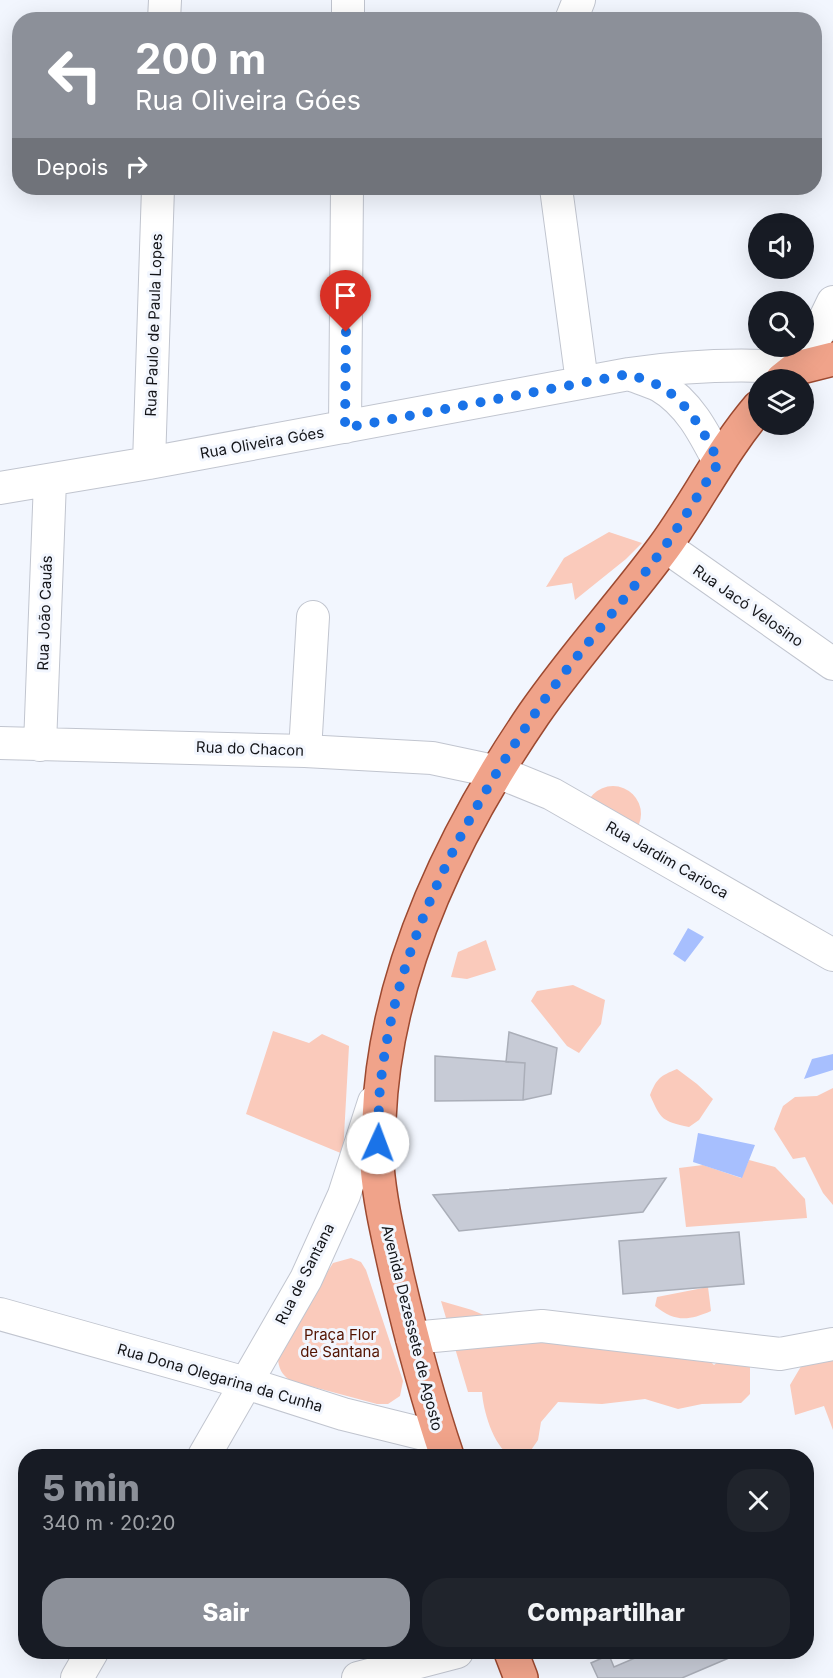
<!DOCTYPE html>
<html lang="pt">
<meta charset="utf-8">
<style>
body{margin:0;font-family:Inter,sans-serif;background:#20242c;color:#f1f3f6;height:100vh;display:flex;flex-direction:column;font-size:22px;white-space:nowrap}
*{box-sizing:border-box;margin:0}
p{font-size:20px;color:#9ea1a6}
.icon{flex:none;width:33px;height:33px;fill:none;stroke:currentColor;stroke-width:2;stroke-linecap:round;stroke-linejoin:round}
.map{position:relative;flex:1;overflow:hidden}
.drawer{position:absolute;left:18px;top:1449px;width:796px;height:210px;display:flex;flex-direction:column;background:#171b24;border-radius:24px;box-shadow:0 6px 24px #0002}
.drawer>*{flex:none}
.hud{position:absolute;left:12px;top:12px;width:810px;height:183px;border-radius:24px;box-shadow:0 6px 24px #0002;background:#8c9099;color:#fff;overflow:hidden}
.buttons{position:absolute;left:748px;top:213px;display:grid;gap:12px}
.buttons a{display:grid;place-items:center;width:66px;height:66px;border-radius:50%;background:#171b24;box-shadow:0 6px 24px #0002;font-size:30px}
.pin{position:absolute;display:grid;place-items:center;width:51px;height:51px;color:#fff;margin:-62px -26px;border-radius:50% 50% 50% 0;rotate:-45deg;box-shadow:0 0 6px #0007}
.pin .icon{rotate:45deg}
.me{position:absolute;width:66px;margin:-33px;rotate:2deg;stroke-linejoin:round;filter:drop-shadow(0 0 4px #0008)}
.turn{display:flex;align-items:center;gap:21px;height:126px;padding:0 24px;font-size:27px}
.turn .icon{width:78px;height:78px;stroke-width:2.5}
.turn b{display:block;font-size:42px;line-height:51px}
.then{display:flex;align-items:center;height:57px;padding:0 24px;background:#0003;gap:12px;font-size:22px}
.round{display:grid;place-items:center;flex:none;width:63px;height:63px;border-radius:24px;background:#20242c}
.overview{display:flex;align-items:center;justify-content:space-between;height:102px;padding:0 24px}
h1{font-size:36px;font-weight:800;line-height:45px;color:#8c9099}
.action{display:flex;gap:12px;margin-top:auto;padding:12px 24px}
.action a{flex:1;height:69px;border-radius:24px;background:#8c9099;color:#fff;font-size:24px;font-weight:800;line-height:69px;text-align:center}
.action a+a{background:#20242c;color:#f1f3f6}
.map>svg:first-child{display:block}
.green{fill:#facabb}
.water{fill:#a7bffe}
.building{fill:#c7cbd6;stroke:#aaaeb8;stroke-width:1.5}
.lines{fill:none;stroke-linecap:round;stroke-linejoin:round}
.minor-casing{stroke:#c1c5cf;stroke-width:34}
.major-casing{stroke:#9c4930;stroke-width:36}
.minor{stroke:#fff;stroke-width:32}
.major{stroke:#f0a38a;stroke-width:33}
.route{stroke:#1a73e8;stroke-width:10;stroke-dasharray:0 18}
.labels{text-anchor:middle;stroke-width:6;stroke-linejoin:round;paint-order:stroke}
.street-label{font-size:15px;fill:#141519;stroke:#f2f6fe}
.park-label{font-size:15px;fill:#531300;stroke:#f2f6fe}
</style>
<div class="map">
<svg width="833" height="1678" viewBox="0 0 833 1678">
<rect width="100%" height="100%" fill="#f2f6fe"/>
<path class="green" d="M609 532 642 543 626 559 575 600 572 583 546 587 564 558Z
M585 814a28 28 0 1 1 56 0a28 28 0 1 1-56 0Z
M486 940 496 970 467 979 451 977 458 952Z
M573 985 605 1000 601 1024 579 1053 567 1046 531 1001 537 991Z
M273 1031 309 1043 322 1034 349 1046 343 1154 246 1114Z
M677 1069 697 1084 713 1099 699 1120 689 1127C662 1121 661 1120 650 1095 657 1078 660 1076 677 1069Z
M833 1088V1205L823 1193 805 1157 793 1159 774 1129 783 1106 795 1097 817 1096Z
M749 1160 775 1167 781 1173 805 1199 807 1218 686 1227 679 1168 703 1165 741 1178Z
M351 1258 361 1262 366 1270 403 1381 400 1396 388 1404H377L291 1381C282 1375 278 1368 278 1357L302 1312 333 1263Z
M708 1287 711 1311C688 1321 675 1322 655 1306L657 1297Z
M441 1301 472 1310 498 1321 700 1351 714 1365 728 1354 750 1362V1394L741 1403 702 1404 678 1409 645 1399 602 1404 558 1402 541 1422 538 1440 527 1456C522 1456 517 1457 512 1456 494 1449 483 1410 482 1392H468Z
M833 1357V1430L824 1406 795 1415 790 1385 803 1363Z"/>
<path class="water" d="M688 928 704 937 685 962 673 954Z
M833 1054V1070L804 1079 812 1059Z
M698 1133 755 1145 742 1178 693 1162Z"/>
<path class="building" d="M509 1032 557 1048 551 1094 523 1100 525 1063 506 1062Z
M435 1056 525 1063 523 1100 435 1101Z
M666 1178 643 1212 459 1231 433 1195Z
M739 1232 744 1284 623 1294 619 1241Z
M649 1652H743L682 1678H598L591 1663 609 1655 614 1667Z"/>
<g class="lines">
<g class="minor-casing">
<path id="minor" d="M164 20 165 0
M348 20V0
M571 20 579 0
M556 188 582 382
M802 366 833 302
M629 374C639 378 650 381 660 386 689 403 704 433 719 462
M345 427 347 188
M149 463 158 188
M0 488 149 463 629 374C685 366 741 363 797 368
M665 546 833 664
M0 743 305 751 432 758 498 772 552 794 833 955
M40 745 50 481
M305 751 313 617
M0 1314 246 1383 343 1414 440 1438
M412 1338 542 1326 780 1354 833 1344
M204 1456 306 1279 344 1195 374 1102
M77 1678 92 1652
M358 1678 457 1652"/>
</g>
<g class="major-casing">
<path id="major" d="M782 380 797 368 833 359
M447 1456C427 1397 411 1336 397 1276 389 1239 380 1203 377 1166 376 1151 378 1135 379 1119 385 972 452 834 534 714 574 656 622 604 664 547 697 502 722 450 759 407
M511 1652 521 1678"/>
</g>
<use href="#minor" class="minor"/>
<use href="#major" class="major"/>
</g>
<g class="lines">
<path class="route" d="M346 332 345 428 629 374C639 378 650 381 660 386 689 403 704 433 719 462 701 490 684 519 665 546 623 604 573 656 534 715 460 824 396 947 381 1080 378 1101 379 1122 378 1143"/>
</g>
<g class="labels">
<g class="street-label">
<text transform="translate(154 325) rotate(-88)" y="5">Rua Paulo de Paula Lopes</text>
<text transform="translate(262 443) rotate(-10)" y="5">Rua Oliveira Góes</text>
<text transform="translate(748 606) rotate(35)" y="5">Rua Jacó Velosino</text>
<text transform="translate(45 613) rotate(-88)" y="5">Rua João Cauás</text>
<text transform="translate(250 749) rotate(2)" y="5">Rua do Chacon</text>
<text transform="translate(667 860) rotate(30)" y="5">Rua Jardim Carioca</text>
<text transform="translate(305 1274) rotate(-63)" y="5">Rua de Santana</text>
<text transform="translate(412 1328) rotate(76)" y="5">Avenida Dezessete de Agosto</text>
<text transform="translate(220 1378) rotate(16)" y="5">Rua Dona Olegarina da Cunha</text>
</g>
<g class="park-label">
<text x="340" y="1340">Praça Flor<tspan x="340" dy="17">de Santana</tspan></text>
</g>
</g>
</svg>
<div class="buttons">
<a><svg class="icon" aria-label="sound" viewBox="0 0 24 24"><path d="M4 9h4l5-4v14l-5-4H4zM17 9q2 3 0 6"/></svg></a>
<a><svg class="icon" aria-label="search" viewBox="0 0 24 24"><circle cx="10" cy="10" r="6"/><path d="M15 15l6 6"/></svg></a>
<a><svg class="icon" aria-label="layers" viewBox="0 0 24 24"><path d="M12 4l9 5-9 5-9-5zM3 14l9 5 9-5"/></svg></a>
</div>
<div class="pin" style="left:346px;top:332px;background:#d93025"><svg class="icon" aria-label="arrive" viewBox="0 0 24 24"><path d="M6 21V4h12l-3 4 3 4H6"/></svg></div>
<svg class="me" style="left:378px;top:1143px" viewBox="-20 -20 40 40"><circle r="19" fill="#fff"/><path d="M0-13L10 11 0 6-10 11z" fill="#1a73e8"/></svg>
<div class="hud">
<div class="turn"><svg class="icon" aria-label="left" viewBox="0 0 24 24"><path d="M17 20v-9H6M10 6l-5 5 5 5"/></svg><div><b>200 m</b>Rua Oliveira Góes</div></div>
<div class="then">Depois<svg class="icon" aria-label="right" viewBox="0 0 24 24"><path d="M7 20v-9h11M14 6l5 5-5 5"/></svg></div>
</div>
<section class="drawer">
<div class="overview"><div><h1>5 min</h1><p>340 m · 20:20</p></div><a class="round"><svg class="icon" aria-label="close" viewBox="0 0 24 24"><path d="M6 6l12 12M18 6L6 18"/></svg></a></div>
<div class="action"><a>Sair</a><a>Compartilhar</a></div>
</section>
</div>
